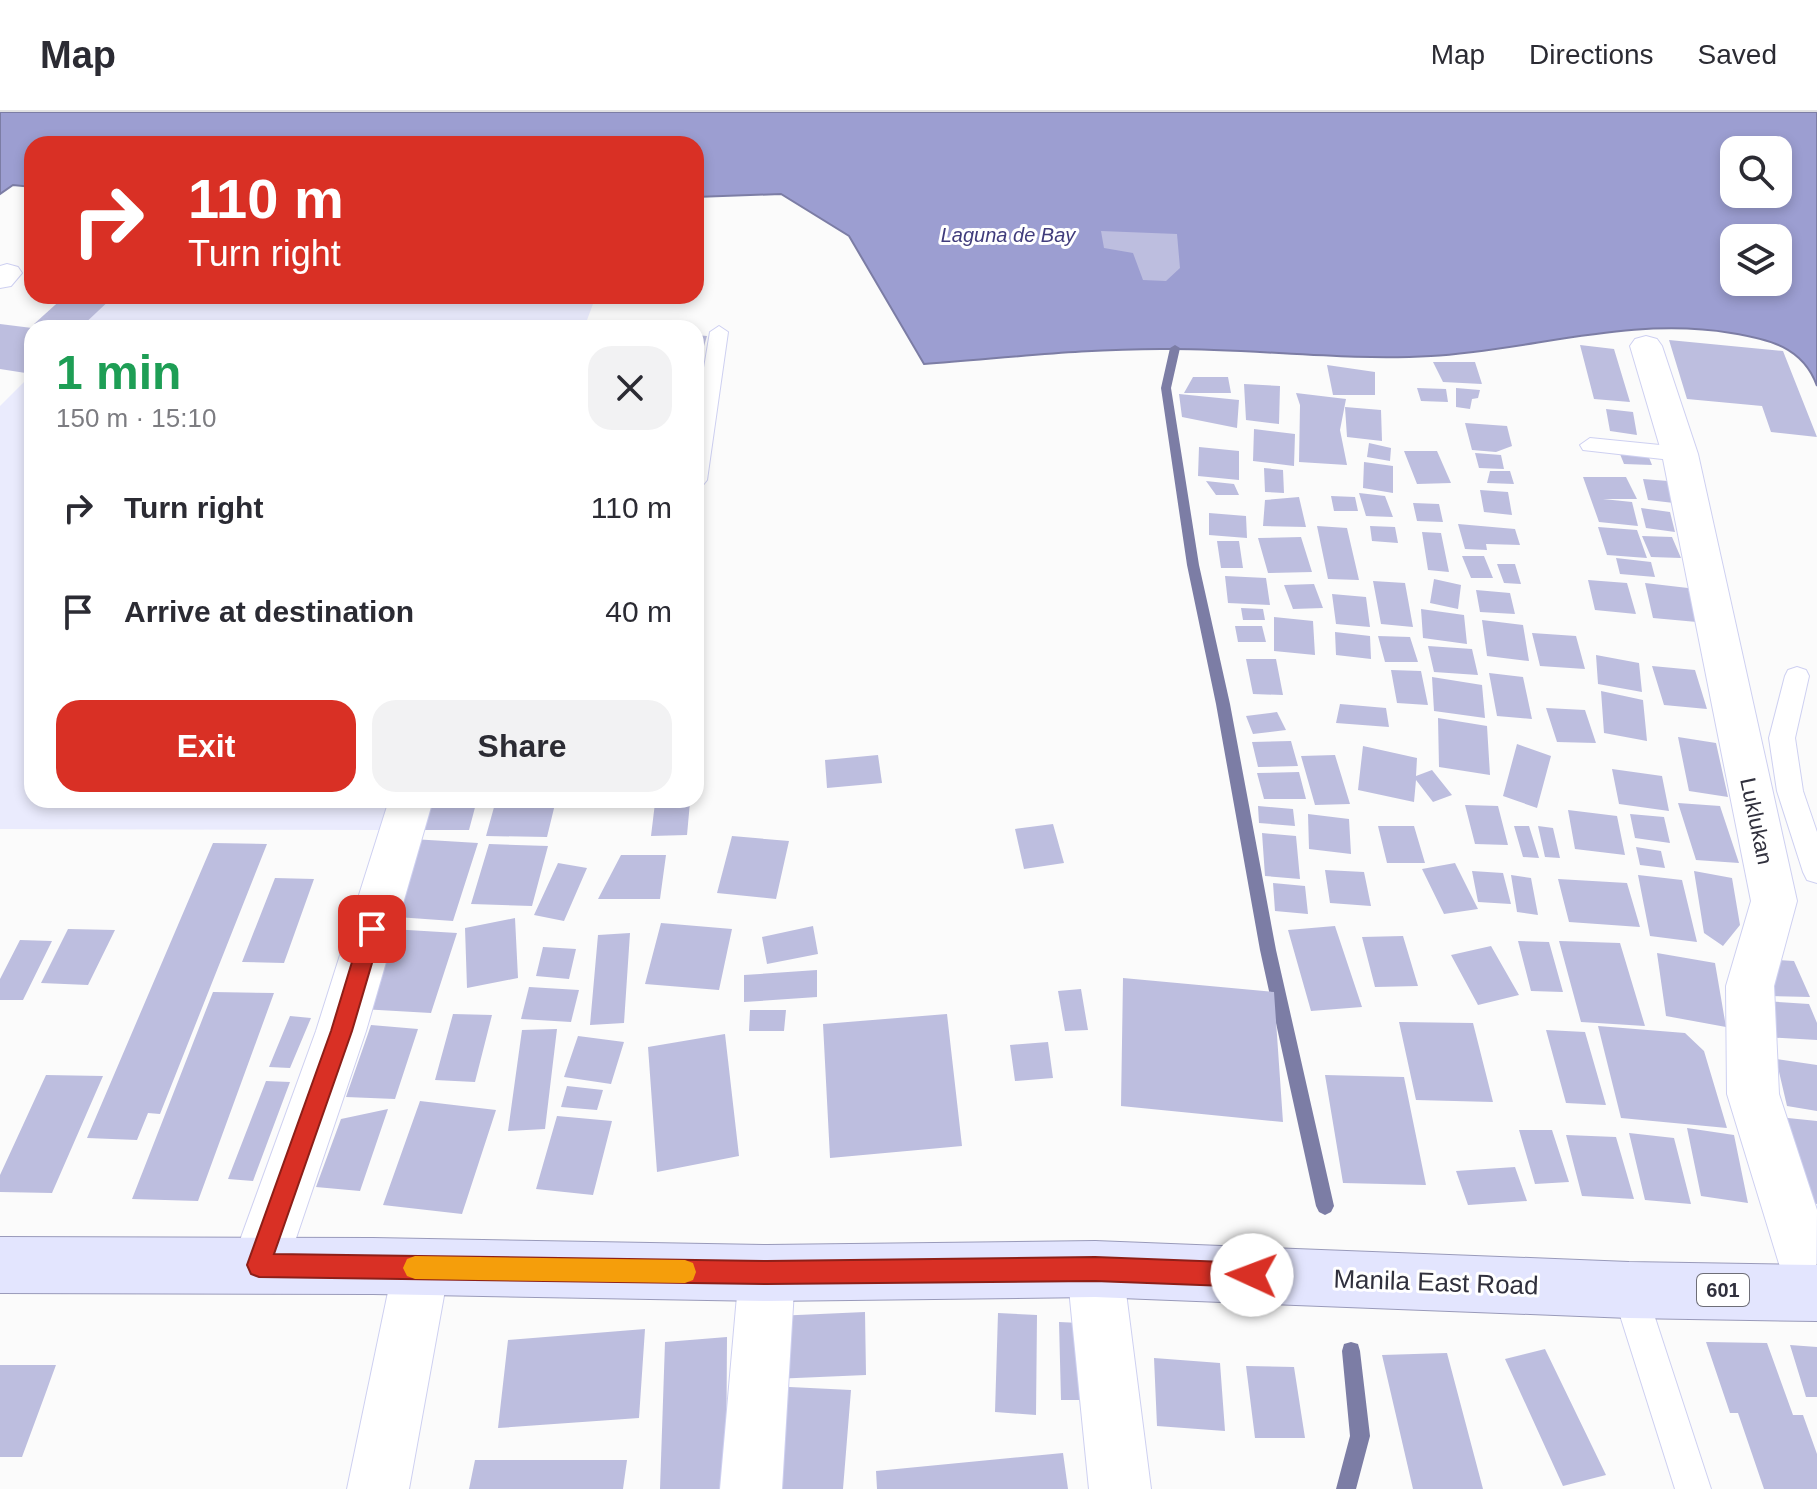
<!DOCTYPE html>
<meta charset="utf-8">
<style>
body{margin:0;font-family:Helvetica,sans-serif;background:#f2f2f3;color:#2b2b33;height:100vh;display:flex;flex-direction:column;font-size:30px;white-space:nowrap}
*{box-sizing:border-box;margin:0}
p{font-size:26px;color:#7c7c81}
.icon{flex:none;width:44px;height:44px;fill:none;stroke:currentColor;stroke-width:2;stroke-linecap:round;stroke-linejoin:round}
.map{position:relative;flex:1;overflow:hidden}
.panel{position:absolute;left:24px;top:208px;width:680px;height:488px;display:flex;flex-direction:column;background:#fff;border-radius:24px;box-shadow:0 4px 12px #0003}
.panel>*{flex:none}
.guide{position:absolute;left:24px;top:24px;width:680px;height:168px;border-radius:24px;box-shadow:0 4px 12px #0003;background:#d93025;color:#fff;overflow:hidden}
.buttons{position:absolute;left:1720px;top:24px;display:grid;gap:16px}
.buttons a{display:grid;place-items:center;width:72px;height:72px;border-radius:16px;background:#fff;box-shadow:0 4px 12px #0003;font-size:40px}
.pin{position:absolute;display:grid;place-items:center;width:68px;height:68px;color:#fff;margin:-34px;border-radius:16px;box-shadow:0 4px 12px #0006}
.me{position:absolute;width:88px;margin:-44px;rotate:272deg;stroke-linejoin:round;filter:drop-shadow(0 0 6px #0008)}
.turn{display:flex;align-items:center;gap:28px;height:168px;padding:0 32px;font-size:36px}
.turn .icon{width:104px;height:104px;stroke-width:2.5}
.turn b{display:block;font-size:56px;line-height:68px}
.round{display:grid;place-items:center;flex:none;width:84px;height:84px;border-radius:24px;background:#f2f2f3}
.headline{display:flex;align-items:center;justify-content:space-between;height:136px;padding:0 32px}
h1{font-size:48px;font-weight:700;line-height:60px;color:#1e9e55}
.primary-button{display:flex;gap:16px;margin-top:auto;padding:16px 32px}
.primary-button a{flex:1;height:92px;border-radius:24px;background:#d93025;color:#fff;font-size:32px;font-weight:700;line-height:92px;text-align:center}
.primary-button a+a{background:#f2f2f3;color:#2b2b33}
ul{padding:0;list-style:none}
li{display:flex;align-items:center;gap:24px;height:104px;padding:0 32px}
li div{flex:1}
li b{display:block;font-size:30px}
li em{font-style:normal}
header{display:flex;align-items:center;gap:48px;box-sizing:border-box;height:112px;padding:0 40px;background:#fff;border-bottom:2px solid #e1e1e2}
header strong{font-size:38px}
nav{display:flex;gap:44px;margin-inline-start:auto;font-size:28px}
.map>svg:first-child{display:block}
.green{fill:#eaebfd}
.water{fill:#9c9ed1;stroke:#7c7da5;stroke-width:2;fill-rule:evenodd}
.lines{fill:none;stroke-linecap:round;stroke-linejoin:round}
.stream{fill:#7c7da5;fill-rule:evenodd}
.building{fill:#bdbedf}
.lane-casing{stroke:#ced0f1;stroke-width:2}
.street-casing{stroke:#ced0f1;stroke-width:2}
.primary-casing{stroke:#999aba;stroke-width:2}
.lane{fill:#fff;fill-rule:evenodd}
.street{fill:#fff;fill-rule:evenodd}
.primary{fill:#e3e5fe;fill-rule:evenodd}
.route{fill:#d93025;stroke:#8d1f18;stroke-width:2}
.slow{fill:#f59e0b}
.labels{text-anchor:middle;stroke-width:6;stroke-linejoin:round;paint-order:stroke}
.far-water-label{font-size:20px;font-style:italic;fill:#403c7c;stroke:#fff}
.shield{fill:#fff;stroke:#6e6e77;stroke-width:2}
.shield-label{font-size:20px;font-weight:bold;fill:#30303d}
.street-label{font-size:22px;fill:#30303d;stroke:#fff}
.near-street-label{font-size:26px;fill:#30303d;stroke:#fff}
</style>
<header>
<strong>Map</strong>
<nav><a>Map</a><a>Directions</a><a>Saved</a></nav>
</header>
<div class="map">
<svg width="1817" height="1377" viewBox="0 0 1817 1377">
<rect width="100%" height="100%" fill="#fbfbfb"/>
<path class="green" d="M110 184H596L584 216H78Z
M32 262V688H402L390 718 0 717V294Z"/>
<path class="water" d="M0 0H1817V274C1803 235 1769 227 1731 221 1630 204 1532 238 1431 244 1345 249 1258 237 1172 237 1089 236 1007 246 924 252L849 124 781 82 696 85V32H32V75L13 73 0 82ZM1734 38H1778V82H1734ZM1734 126H1778V170H1734Z"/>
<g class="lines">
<path class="stream" d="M1175 233 1180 236 1171 276 1199 453 1230 592 1276 838 1334 1094 1331 1100 1325 1103 1319 1100 1316 1094 1260 838 1216 592 1187 453 1161 276 1170 236Z
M1351 1230 1358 1232 1360 1239 1370 1324 1356 1377H1336L1350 1324 1342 1239 1344 1232Z"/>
</g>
<path class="building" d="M1101 119 1177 122 1180 156 1166 169 1143 168 1133 141 1104 136Z
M65 184H114L80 216 34 212Z
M0 212 32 216V262L0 257Z
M696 223 707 224 697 258H696Z
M1669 228 1783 239 1817 325 1771 320 1762 294 1687 287Z
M1580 233 1614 237 1630 290 1594 287Z
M1433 250H1475L1482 272 1443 270Z
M1327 253 1375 260V283H1333Z
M1193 265H1228L1231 281H1184Z
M1244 272 1280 274 1279 312 1246 308Z
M1417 276 1446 277 1448 290 1421 289Z
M1456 276 1480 278 1478 286 1472 287 1470 297 1456 295Z
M1296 281 1346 287 1340 318 1347 353 1299 350 1300 293Z
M1179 282 1239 288 1237 316 1182 305Z
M1345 295 1381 298 1382 329 1347 325Z
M1606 297 1633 300 1637 323 1610 319Z
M1465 311 1507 314 1512 334 1496 340 1472 338Z
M1254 317 1295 322 1294 354 1253 349Z
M1369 331 1391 336 1390 349 1367 345Z
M1199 335 1239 339V368L1198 364Z
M1404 339H1437L1451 371 1417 372Z
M1475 341 1501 343 1504 357 1479 356Z
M1620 342 1648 343 1652 353 1624 352Z
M1364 350 1393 354V381L1363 376Z
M1264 356 1283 358 1284 381 1265 380Z
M1490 359H1510L1514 372 1487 371Z
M1583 365H1626L1637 387H1603L1632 390 1638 414 1599 410Z
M1643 367 1668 369 1674 391 1648 388Z
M1206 369 1234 372 1239 383H1216Z
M1480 378 1508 380 1512 403 1484 400Z
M1359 381 1385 384 1393 405 1366 404Z
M1331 384 1355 385 1358 399H1334Z
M1299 385 1306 415 1263 414 1265 388Z
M1413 391 1439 392 1443 410 1417 409Z
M1641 396 1670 400 1675 420 1646 416Z
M1209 401 1246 404 1247 426 1209 423Z
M1458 412 1515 417 1520 433 1486 432 1487 438 1465 437Z
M1317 414 1347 416 1359 468 1328 467Z
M1370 414 1395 415 1398 431 1372 429Z
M1598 415 1637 418 1647 446 1607 443Z
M1422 420 1441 421 1449 460 1428 458Z
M1642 424 1672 425 1681 446 1651 445Z
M1301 425 1312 460 1268 461 1258 426Z
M1217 429H1239L1243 456H1221Z
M1462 444H1484L1493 466H1471Z
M1616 446 1651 450 1655 465 1620 462Z
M1497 452H1515L1521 472 1504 471Z
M1225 464 1266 466 1270 493 1228 491Z
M1434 467 1461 473 1458 497 1430 491Z
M1588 468 1627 471 1636 502 1595 498Z
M1373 469 1405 471 1413 515 1381 512Z
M1645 471 1688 476 1697 510 1653 506Z
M1314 472 1323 496 1293 497 1284 473Z
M1476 478 1510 481 1515 502 1480 500Z
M1332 482 1366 485 1370 515 1336 512Z
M1241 496 1263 497 1265 508H1243Z
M1421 497 1464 503 1467 532 1423 526Z
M1274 505 1313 509 1315 543 1274 539Z
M1482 508 1523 513 1529 549 1487 544Z
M1235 514H1262L1266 530H1238Z
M1335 520 1370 524 1371 547 1336 543Z
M1532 521 1576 524 1585 557 1540 554Z
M1378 524 1410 525 1418 550H1385Z
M1428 534 1472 537 1478 563 1434 560Z
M1596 543 1639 551 1642 580 1598 572Z
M1246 547H1276L1283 583 1253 582Z
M1652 554 1695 558 1707 597 1664 593Z
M1391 558 1421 559 1428 593 1397 591Z
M1489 561 1523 565 1532 607 1497 604Z
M1432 565 1482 573 1485 606 1434 599Z
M1601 579 1643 588 1647 629 1604 621Z
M1340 592 1386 596 1389 615 1336 611Z
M1546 596 1585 598 1596 631 1557 630Z
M1277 600 1286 618 1253 622 1246 604Z
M1438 606 1487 614 1490 663 1439 655Z
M1678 625 1716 631 1728 685 1689 679Z
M1291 629 1298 654 1258 655 1252 630Z
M1517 632 1551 644 1537 696 1503 684Z
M1363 634 1417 646 1416 664 1432 658 1452 683 1433 690 1416 668 1414 690 1358 678Z
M878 643 882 671 827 676 825 648Z
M1335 643 1350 692 1315 693 1301 644Z
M1612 657 1662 664 1669 699 1619 692Z
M1299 660 1306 687H1264L1257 661Z
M430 688H477L469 718H421Z
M496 688H556L547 725 486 724Z
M690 690 687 723 651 724 655 691Z
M1678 691 1720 694 1739 751 1696 748Z
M1465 693 1498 694 1508 733 1475 732Z
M1258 694 1293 697 1295 714 1259 711Z
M1568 698 1617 704 1625 743 1575 737Z
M1308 702 1349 707 1351 742 1309 737Z
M1630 702 1664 705 1670 731 1635 726Z
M1053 712 1064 751 1024 757 1015 717Z
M1378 714H1414L1425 751H1387Z
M1514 714H1529L1539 746 1523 745Z
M1538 714 1553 716 1560 746 1545 745Z
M1262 721 1296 724 1300 767 1265 764Z
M732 724 789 729 776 787 717 781Z
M412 727 478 731 453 809 383 804Z
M213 731 267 732 160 1002 148 1001 137 1028 87 1026Z
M489 732 548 734 532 794 471 792Z
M1636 735 1661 739 1665 756 1640 753Z
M621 743H666L660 787H598Z
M558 751 587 756 564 809 534 803Z
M1455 751 1478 797 1444 802 1422 757Z
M1325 758 1364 760 1371 794 1330 791Z
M1472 759 1503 761 1511 792 1478 790Z
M1694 759 1732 766 1740 813 1723 834 1704 821Z
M1511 763 1531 766 1538 803 1517 800Z
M1638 763 1682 768 1697 830 1650 824Z
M275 766 314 767 284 851 242 850Z
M1558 767 1627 771 1640 815 1569 810Z
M1273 771 1305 774 1308 802 1275 799Z
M515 806 518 866 467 876 465 816Z
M661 811 732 817 719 878 645 872Z
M813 814 818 842 767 852 762 825Z
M1335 814 1362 895 1311 899 1288 818Z
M68 817 115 818 88 873 41 871Z
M391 817 457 821 431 901 361 897Z
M630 821 624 911 590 913 598 823Z
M1403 824 1418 874 1375 875 1362 825Z
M20 828 52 829 23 888H0V867Z
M1518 829 1549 830 1563 880 1531 879Z
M1559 829 1620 831 1645 914 1581 910Z
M1491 834 1519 883 1478 893 1451 843Z
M543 835 576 837 569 867 536 864Z
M1657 841 1715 851 1726 915 1666 904Z
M1765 847 1794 849 1810 885 1766 884Z
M817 858V885L744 890V863Z
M1123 866 1274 880 1283 1010 1121 994Z
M529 875 579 878 571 910 521 907Z
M1081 877 1088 918 1065 919 1058 879Z
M213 880 274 881 198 1089 132 1087Z
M1765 889 1809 892 1817 911V928L1763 925Z
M750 898H786L784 919H749Z
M453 902 492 903 475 970 435 968Z
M947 902 962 1034 830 1046 823 912Z
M290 904 311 906 290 956 269 955Z
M1399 910 1473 911 1493 990 1416 988Z
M371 913 418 917 395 987 346 985Z
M1598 914 1685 921 1704 939 1727 1016 1621 1006Z
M557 917 545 1017 508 1019 522 918Z
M1546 918 1585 920 1606 993 1566 991Z
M725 922 739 1044 657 1060 648 935Z
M578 924 624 930 611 972 564 965Z
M1048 930 1053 966 1015 969 1010 933Z
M1776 947 1817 953V999L1787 994Z
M46 963 103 964 52 1081 0 1080V1063Z
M1325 963 1404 965 1426 1073 1343 1071Z
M266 969 290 970 253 1069 228 1067Z
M567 974 603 978 597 998 561 995Z
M420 989 496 998 462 1102 383 1093Z
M388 997 360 1079 316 1075 341 1007Z
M557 1004 612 1009 593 1083 536 1077Z
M1778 1005 1817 1009V1092L1802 1090Z
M1687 1016 1734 1023 1748 1091 1701 1084Z
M1519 1018H1552L1569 1070 1535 1072Z
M1629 1021 1674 1026 1691 1092 1645 1088Z
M1566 1023 1616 1025 1634 1087 1582 1084Z
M1515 1055 1527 1089 1468 1093 1456 1059Z
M865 1200 866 1263 773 1267 775 1204Z
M998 1201 1037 1203 1036 1303 995 1300Z
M1059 1210 1080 1211 1083 1288H1061Z
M645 1217 639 1306 498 1316 508 1228Z
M727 1225 726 1377H660L665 1230Z
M1706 1230 1767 1231 1793 1303H1803L1817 1342V1377H1764L1738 1301H1730Z
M1790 1233 1817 1235V1285H1806Z
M1545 1237 1606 1363 1563 1374 1505 1247Z
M1447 1241 1483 1377H1413L1382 1243Z
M1154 1246 1220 1251 1225 1319 1157 1314Z
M0 1253H56L22 1345H0Z
M1246 1254 1294 1255 1305 1326H1255Z
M769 1274 851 1278 843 1377H758Z
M1063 1341 1068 1377H877L876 1359Z
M475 1348H627L623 1377H469Z"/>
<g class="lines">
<g class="lane-casing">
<path id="lane" d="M719 214 728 220 707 368 703 373 696 375V303L710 220Z
M1590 326 1680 335 1690 342 1680 349 1583 338 1580 333Z
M1797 555 1806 558 1809 564 1795 626 1803 679 1817 720V771L1807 768 1803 760 1777 679 1769 626 1785 564 1788 558Z
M1629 1161 1641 1166 1646 1178 1711 1377H1675L1612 1178 1617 1166Z"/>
</g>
<g class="street-casing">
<path id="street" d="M7 152 18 155 22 161 11 174 0 176V154Z
M1646 224 1657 227 1662 234 1698 342 1797 789 1774 874 1779 982 1817 1098 1816 1209 1796 1201 1788 1181 1727 982 1726 874 1751 789 1662 342 1630 234 1635 227Z
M389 688H433L366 919 287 1153 279 1173 259 1181 239 1173 231 1153 316 919Z
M421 1128 441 1136 449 1156 409 1377H347L393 1156 401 1136Z
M1095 1129 1115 1137 1123 1157 1151 1377H1089L1067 1157 1075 1137Z
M767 1133 787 1141 795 1161 782 1377H720L739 1161 747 1141Z"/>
</g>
<g class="primary-casing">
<path id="primary" d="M0 1125 373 1126 767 1133 1095 1129 1629 1150 1817 1153V1209L1629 1206 1095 1185 767 1189 373 1182 0 1181Z"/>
</g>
<use href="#lane" class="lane"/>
<use href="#street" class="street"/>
<use href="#primary" class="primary"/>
</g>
<path class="route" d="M372 808 379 811 382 817 352 919 274 1142 767 1149 1095 1145 1252 1151 1260 1155 1264 1163 1260 1171 1252 1175 1095 1169 767 1172 259 1165 251 1162 247 1153 331 919 362 817 365 811Z"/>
<path class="slow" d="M415 1144 685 1148 693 1151 696 1160 693 1168 685 1171 415 1167 407 1164 403 1156 407 1147Z"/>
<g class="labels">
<g class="far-water-label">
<text x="1008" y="130">Laguna de Bay</text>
</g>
<rect class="shield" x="1697" y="1162" width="52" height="32" rx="6"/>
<g class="shield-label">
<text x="1723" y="1185">601</text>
</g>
<g class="street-label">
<text transform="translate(1757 709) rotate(78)" y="8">Luklukan</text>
</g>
<g class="near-street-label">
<text transform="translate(1436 1170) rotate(2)" y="9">Manila East Road</text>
</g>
</g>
</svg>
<div class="buttons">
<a><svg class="icon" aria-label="search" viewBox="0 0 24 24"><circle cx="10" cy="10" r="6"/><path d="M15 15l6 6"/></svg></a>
<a><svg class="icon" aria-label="layers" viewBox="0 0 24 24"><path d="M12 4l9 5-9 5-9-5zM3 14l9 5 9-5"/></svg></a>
</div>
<div class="pin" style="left:372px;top:817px;background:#d93025"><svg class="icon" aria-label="arrive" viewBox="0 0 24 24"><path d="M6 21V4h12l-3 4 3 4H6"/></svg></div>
<svg class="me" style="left:1252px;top:1163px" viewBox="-20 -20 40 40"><circle r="19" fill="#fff"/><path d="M0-13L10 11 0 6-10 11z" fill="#d93025"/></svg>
<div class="guide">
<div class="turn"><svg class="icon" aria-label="right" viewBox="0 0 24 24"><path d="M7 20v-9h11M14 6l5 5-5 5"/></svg><div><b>110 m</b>Turn right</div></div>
</div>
<section class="panel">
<div class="headline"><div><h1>1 min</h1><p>150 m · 15:10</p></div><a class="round"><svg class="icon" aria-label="close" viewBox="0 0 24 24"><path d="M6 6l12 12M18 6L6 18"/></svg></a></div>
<ul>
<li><svg class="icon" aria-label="right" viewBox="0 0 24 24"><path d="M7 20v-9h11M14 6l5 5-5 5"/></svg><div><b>Turn right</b></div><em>110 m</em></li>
<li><svg class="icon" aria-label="arrive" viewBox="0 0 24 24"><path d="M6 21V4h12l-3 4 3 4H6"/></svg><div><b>Arrive at destination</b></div><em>40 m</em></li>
</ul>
<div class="primary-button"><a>Exit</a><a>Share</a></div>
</section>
</div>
